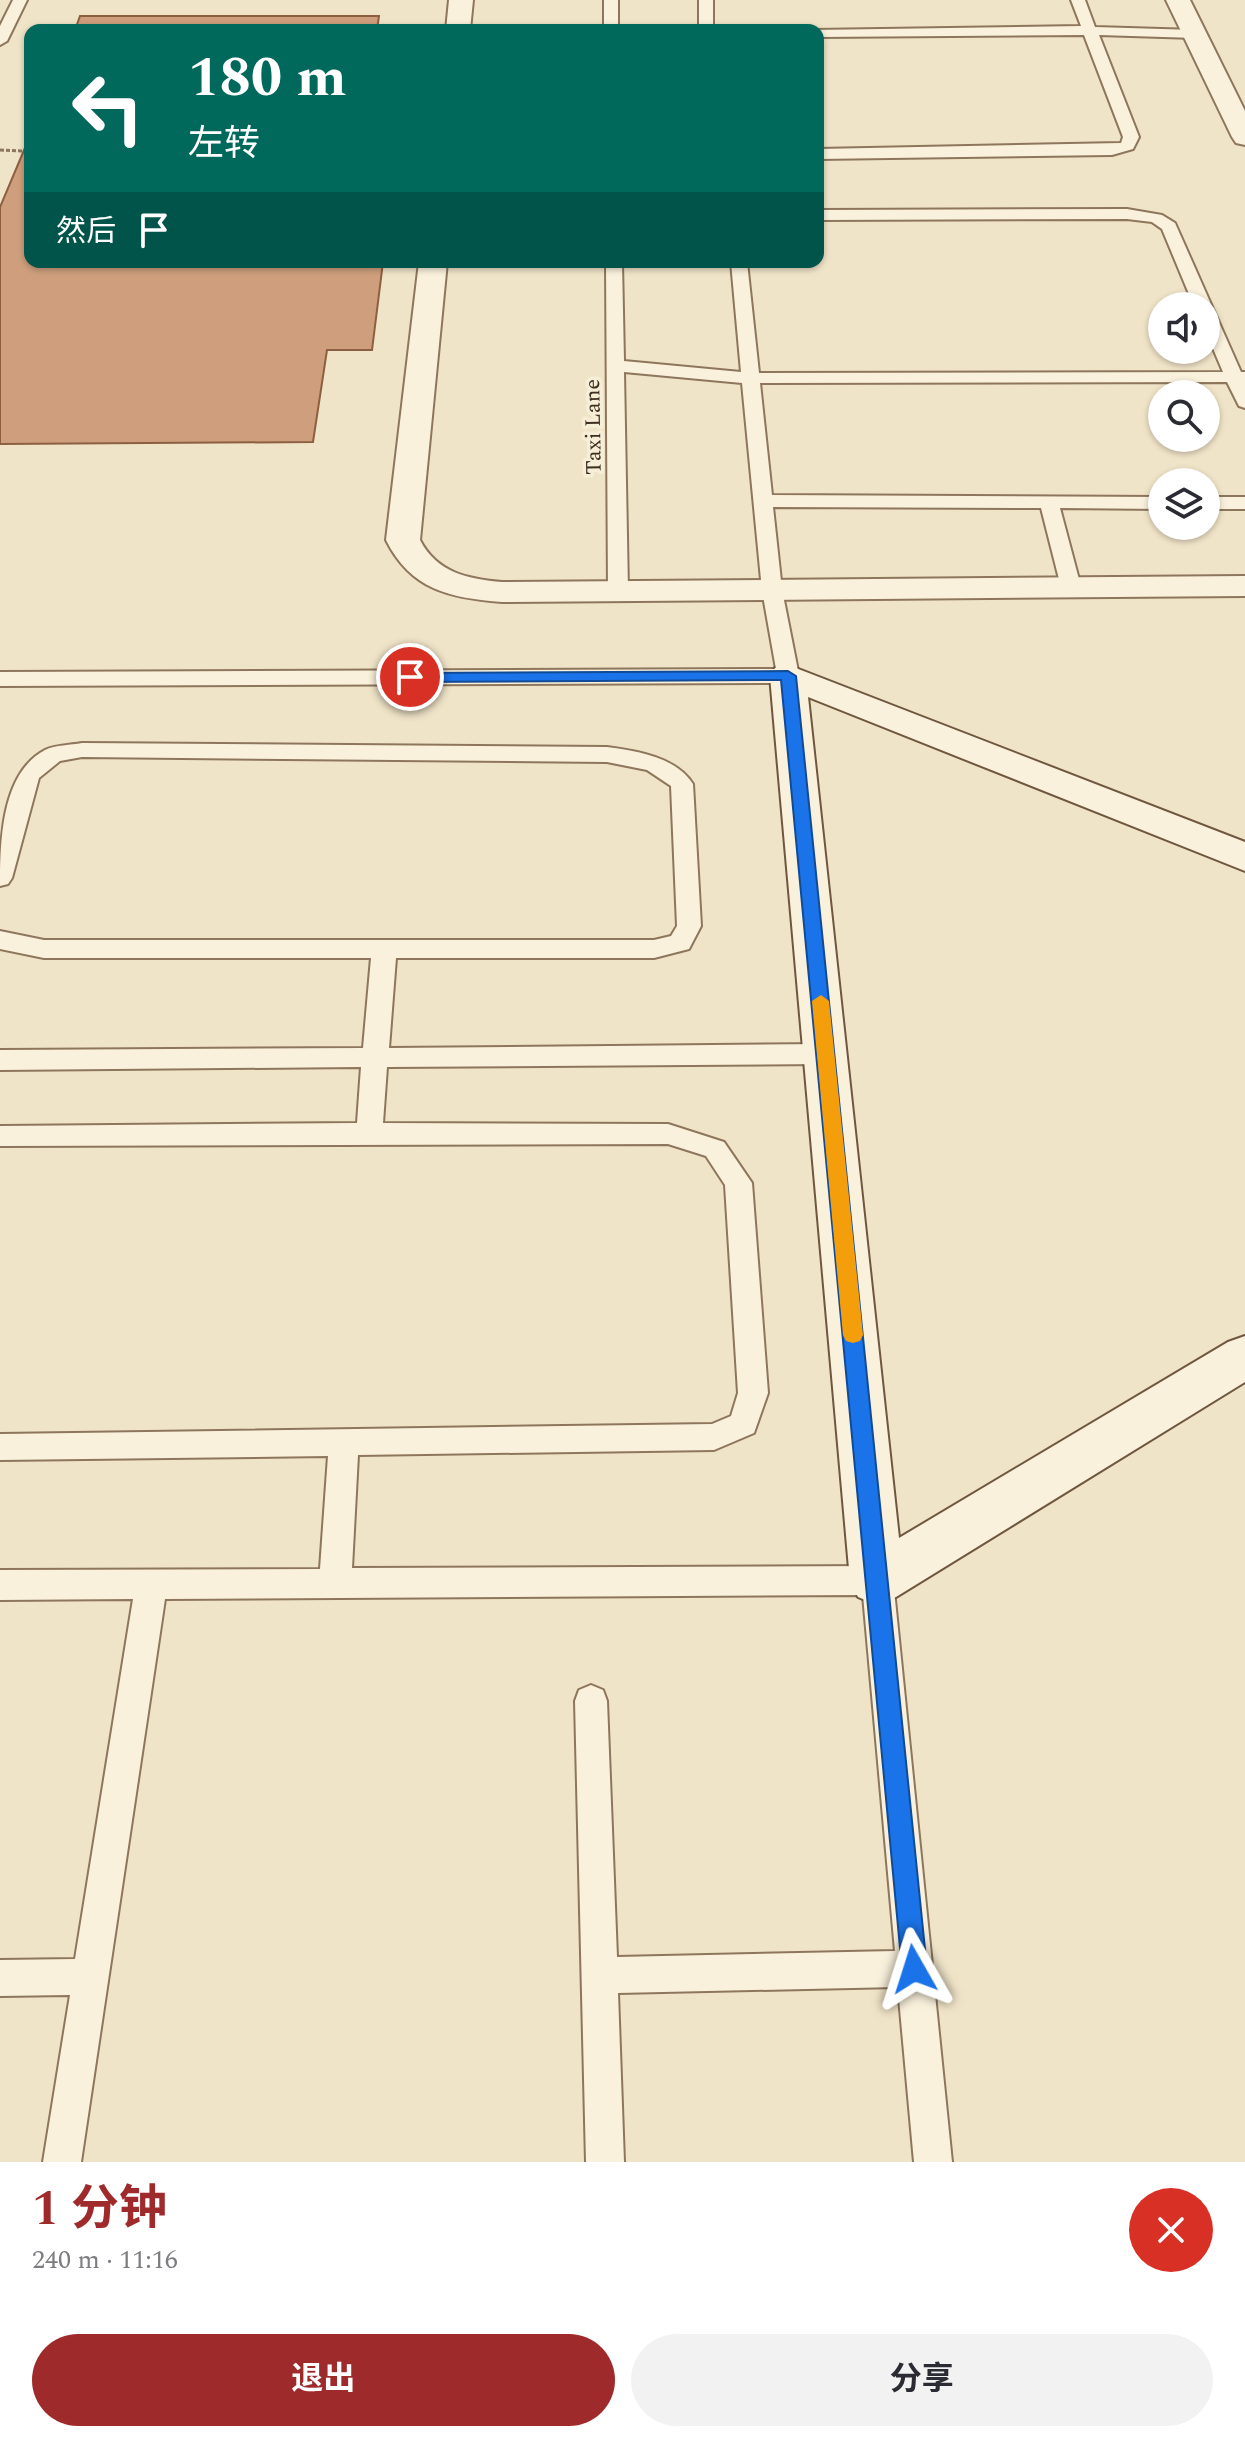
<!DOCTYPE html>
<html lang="zh">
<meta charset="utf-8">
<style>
body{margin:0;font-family:Spectral,"Noto Sans SC",serif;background:#f2f2f3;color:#2b2b33;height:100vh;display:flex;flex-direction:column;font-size:30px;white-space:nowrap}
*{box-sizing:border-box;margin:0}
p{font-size:26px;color:#7c7c81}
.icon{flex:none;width:44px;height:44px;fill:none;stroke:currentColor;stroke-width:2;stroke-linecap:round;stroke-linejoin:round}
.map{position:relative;height:2162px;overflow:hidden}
.details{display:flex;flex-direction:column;background:#fff;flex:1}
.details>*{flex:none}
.guide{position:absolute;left:24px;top:24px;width:800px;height:244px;border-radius:16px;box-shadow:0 2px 6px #0004;background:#00695c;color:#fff;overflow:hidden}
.controls{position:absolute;left:1148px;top:292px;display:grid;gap:16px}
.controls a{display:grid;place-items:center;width:72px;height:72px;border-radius:50%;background:#fff;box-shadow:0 2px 6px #0004;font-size:40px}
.pin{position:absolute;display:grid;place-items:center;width:68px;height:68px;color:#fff;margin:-34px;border:4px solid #fff;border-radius:50%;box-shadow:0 2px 8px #0007}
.me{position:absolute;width:88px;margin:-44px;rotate:354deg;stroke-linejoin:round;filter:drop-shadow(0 0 6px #0008)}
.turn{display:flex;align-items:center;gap:28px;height:168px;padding:0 32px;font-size:36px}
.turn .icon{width:104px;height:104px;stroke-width:2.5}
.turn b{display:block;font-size:56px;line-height:68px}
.then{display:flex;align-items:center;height:76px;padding:0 32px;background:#0003;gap:16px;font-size:30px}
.round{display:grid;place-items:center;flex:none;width:84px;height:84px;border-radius:42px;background:#f2f2f3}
.overview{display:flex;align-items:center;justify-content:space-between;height:136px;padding:0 32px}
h1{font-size:48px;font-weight:700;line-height:60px;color:#9e2a2b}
.button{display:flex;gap:16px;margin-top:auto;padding:16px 32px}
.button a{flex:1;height:92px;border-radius:48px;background:#9e2a2b;color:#fff;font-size:32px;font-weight:700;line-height:92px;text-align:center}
.button a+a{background:#f2f2f3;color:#2b2b33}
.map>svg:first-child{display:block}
.building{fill:#cf9f7d;stroke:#8d5f41;stroke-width:2}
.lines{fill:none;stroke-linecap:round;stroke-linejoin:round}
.lane-casing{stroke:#8d765c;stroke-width:4}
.street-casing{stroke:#8d765c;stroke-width:4}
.secondary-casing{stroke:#6f573f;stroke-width:4}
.path{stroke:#8d765c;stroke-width:3;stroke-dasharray:4 2;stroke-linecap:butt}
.lane{fill:#faf1dc;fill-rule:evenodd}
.street{fill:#faf1dc;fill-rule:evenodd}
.secondary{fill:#faf1dc;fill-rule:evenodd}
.route{fill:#1a73e8;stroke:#114b97;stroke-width:2}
.slow{fill:#f59e0b}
.labels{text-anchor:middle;stroke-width:7;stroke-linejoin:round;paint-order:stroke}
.far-street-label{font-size:22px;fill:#3d2e20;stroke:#f7eed8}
</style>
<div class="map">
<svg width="1245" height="2162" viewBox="0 0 1245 2162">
<rect width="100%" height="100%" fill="#f0e4c8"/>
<path class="building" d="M80 16H379L377 30H75Z
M30 136V262H383L372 350H327L313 442 0 444V207Z"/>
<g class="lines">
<g class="lane-casing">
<path id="lane" d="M13 0H27L7 41 0 45V26Z
M604 0H618V30H604Z
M699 0H713V30H699Z
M1071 0H1085L1095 27 1195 30 1202 34 1195 38 1099 35 1139 137 1133 149 1112 155 818 159V149L1121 143 1123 137 1084 35 818 37V30H813L1081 26Z
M1127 209 1162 215 1175 223 1241 372H1245V408L1239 406 1227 382 760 383 772 495 1162 497V509L1060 508 1081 587 1078 591 1071 593 1061 587 1041 508 773 507 782 590 799 676 788 683 0 686V672L776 669 762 590 742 383 624 372 628 591 618 597 608 591 606 262H622L624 361 741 372 731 262H747L759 373 1223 372 1206 332V306H1194L1162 229 1152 222 1127 219 818 220V210Z
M1206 497H1245V509H1206Z
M82 743 607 747C637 751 676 757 693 784L701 926 689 949 654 958H396L389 1048 826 1044 835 1047 839 1054 835 1061 826 1064 387 1067 383 1123 668 1124 724 1142 752 1183 768 1393 754 1433 714 1450 358 1455 352 1568 877 1566 888 1570 893 1580 952 2162H914L898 1987 618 1993 624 2162H586L575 1701 579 1690 591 1685 603 1690 607 1701 617 1957 895 1951 863 1595 165 1599 81 2162H43L70 1995 0 1996V1960L75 1959 133 1599 0 1600V1570L320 1569 328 1456 0 1460V1434L712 1424 731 1416 738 1393 725 1185 706 1156 668 1144 0 1146V1126L357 1123 361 1067 0 1070V1050L363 1048 371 958H44L0 949V931L44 940H654L671 936 677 926 671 786 647 770 607 762 82 757 60 761 39 778 12 878 8 884 0 886C0 843 1 773 45 750 55 745 71 745 82 743Z"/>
</g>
<g class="street-casing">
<path id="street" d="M449 0H473L470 30H446Z
M1166 0H1190L1245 111V145L1236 143 1232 137Z
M419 262H447L420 540C437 573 468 579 502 582L1245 576V596L502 602C450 598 411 590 386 540Z"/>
</g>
<g class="secondary-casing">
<path id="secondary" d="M788 665 1245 842V871L808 697 899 1538 1228 1342 1245 1336V1382L896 1597 877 1605 858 1597 850 1580 770 676 775 668Z"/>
</g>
<path class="path" d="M0 150 24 151"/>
<use href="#lane" class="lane"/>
<use href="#street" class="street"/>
<use href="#secondary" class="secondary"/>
</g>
<path class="route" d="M788 671 796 676 927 1969 923 1978 914 1982 905 1978 902 1969 781 680 410 682 402 677 410 673Z"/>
<path class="slow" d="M821 995 829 1001 863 1335 860 1341 853 1343 846 1341 843 1335 812 1001Z"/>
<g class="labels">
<g class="far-street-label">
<text transform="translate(592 427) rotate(-91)" y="8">Taxi Lane</text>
</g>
</g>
</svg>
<div class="controls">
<a><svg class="icon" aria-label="sound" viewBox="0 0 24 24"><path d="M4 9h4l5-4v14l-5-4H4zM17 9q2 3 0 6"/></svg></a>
<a><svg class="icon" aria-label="search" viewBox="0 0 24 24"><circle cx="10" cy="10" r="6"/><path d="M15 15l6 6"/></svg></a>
<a><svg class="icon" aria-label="layers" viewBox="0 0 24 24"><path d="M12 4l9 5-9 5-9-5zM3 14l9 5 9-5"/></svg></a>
</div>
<div class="pin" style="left:410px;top:677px;background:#d93025"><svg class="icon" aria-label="arrive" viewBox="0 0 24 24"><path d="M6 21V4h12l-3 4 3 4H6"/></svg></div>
<svg class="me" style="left:914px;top:1969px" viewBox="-20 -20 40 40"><path d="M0-17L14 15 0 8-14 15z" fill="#1a73e8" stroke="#fff" stroke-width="4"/></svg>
<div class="guide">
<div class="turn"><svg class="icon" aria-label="left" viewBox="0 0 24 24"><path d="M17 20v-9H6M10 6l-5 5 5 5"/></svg><div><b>180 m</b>左转</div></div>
<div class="then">然后<svg class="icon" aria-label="arrive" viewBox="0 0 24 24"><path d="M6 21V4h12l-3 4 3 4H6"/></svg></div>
</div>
</div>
<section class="details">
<div class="overview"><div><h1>1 分钟</h1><p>240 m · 11:16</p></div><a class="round" style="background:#d93025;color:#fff"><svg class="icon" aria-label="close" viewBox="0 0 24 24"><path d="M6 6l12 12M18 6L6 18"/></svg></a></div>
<div class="button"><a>退出</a><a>分享</a></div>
</section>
